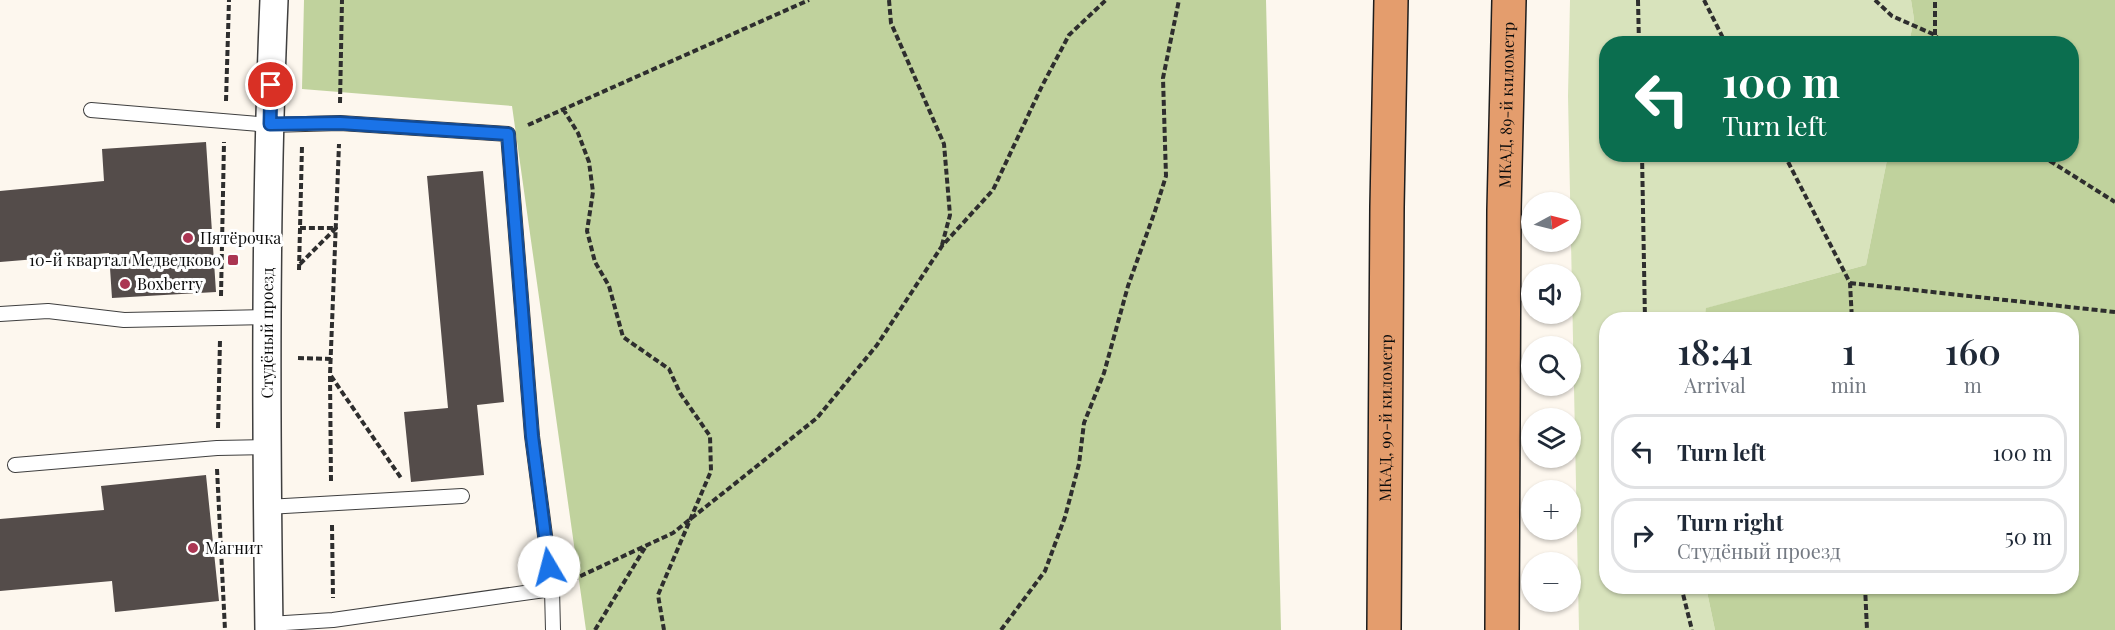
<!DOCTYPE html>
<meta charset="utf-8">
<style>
body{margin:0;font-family:"Playfair Display",serif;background:#f6f6f7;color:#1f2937;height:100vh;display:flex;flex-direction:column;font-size:22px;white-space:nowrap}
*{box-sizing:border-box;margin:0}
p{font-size:20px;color:#747a83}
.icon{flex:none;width:33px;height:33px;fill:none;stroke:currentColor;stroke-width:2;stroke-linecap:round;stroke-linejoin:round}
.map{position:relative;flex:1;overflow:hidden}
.panel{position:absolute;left:1599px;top:312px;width:480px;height:282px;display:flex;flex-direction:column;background:#fff;border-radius:24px;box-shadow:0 2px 4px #0004}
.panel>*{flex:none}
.top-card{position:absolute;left:1599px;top:36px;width:480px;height:126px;border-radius:24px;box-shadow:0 2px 4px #0004;background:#0b6e4f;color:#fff;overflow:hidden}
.needle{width:39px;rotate:83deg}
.controls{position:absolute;left:1521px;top:192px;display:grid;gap:12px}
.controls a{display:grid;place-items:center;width:60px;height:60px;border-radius:50%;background:#fff;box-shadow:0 2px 4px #0004;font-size:30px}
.pin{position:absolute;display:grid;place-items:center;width:51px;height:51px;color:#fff;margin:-26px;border:3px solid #fff;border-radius:50%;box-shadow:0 2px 6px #0007}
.me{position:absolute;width:66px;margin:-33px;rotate:352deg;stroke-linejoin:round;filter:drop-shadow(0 0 4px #0008)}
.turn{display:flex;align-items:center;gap:21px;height:126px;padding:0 24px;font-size:27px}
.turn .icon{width:78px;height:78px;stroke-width:2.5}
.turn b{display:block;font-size:42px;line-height:51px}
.eta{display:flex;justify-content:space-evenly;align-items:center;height:102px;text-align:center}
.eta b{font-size:36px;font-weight:600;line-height:42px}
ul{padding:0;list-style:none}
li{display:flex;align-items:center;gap:18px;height:75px;margin:0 12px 9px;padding:0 12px;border:3px solid #e0e1e3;border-radius:24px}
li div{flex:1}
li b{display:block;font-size:22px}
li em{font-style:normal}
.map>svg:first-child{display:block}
.green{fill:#d8e3bc}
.forest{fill:#c0d29d}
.building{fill:#544c4a}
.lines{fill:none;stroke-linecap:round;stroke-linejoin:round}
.service-casing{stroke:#3f3f3f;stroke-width:16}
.minor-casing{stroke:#3f3f3f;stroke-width:30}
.trunk-casing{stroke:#1d1d1d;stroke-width:36}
.path{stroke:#2e2e2e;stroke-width:4;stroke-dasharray:6 3;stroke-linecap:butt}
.service{stroke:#fff;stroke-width:14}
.minor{stroke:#fff;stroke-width:27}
.trunk{stroke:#e49d6d;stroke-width:33}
.route-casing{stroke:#114b97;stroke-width:15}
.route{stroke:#1a73e8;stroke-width:10}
.poi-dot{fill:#ab3653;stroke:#fff;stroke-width:2}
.labels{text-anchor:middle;stroke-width:6;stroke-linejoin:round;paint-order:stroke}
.street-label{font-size:16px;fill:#0c0c0c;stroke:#fff}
.poi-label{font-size:16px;fill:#0c0c0c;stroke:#fff;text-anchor:start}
</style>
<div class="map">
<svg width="2115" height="630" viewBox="0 0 2115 630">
<rect width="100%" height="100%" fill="#fdf7ee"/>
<path class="green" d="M1570 0H1911L1914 19 1909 43 1606 44V154L1888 155 1866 265 1707 308 1705 319 1606 320V586L1706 587 1715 630H1579L1568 96Z"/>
<path class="forest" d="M304 0H1266L1281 630H586L512 106 302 89Z
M1911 0H2115V630H1715L1706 587 2072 586V320L1705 319 1706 308 1866 265 1888 155 2072 154V44L1909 43 1914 19Z"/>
<path class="building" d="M206 142 216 292 112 298 109 253 0 262V191L104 181 102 149Z
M483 171 504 402 477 405 484 475 411 482 404 412 448 408 427 176Z
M206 475 219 601 115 612 112 581 0 591V519L104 510 101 486Z"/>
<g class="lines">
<g class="service-casing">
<path id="service" d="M91 110 270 125 340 123 508 134 532 436 552 589
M0 314 48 311 124 320 268 317
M15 465 217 448 267 447
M267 507 462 496
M269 624 333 620 552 589 553 630"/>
</g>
<g class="minor-casing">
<g id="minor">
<path id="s1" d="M269 630C266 420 265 210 274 0"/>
</g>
</g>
<g class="trunk-casing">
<g id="trunk">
<path id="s2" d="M1384 630 1387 207 1391 0"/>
<path id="s3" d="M1502 630 1504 210 1509 0"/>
</g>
</g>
<path class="path" d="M889 0 891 23 944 144 950 215 942 245
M1638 0 1639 44
M1704 0 1726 44
M1875 0 1892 16 1935 35 1943 44
M1935 35V0
M226 101 229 0
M340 103 342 0
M563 109 578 133 589 162 593 192 587 231 595 262 609 286 623 337 669 369 680 393 710 436 711 471 658 595 664 630
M528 125 809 0
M1642 154 1645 320
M1784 154 1850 283 1852 320
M2044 154 2050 161 2115 202
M300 264 336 228H300
M299 270 302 146
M1850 283 2115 312
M221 296 224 142
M298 358 331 359
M331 376 401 478
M218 428 220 340
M217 469 225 630
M331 481 330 375 339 144
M332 525 333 598
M572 580 673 533 817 418 877 345 942 246 993 190 1042 86 1069 35 1106 0
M1681 586 1692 630
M1865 586 1867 630
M595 630 646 546
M1001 630 1045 571 1065 517 1079 464 1084 423 1104 373 1128 286 1155 211 1166 176 1163 78 1179 0"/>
<use href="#service" class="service"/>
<use href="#minor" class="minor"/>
<use href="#trunk" class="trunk"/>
</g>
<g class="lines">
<g class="route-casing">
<path id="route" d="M271 85 270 124 340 123 508 134 532 436 549 567"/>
</g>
<use href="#route" class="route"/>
</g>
<g class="poi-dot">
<circle cx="188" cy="238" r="6"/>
<rect x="227" y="254" width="12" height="12" rx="3"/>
<circle cx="125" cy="284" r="6"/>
<circle cx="193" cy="548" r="6"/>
</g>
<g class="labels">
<g class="street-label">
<text dy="6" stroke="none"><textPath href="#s3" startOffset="525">МКАД, 89-й километр</textPath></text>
<text dy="6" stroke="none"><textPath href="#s1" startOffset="297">Студёный проезд</textPath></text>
<text dy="6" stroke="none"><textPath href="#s2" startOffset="212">МКАД, 90-й километр</textPath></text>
</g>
<g class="poi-label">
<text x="200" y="244">Пятёрочка</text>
<text x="221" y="266" text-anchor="end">10-й квартал Медведково</text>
<text x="137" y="290">Boxberry</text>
<text x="205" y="554">Магнит</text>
</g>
</g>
</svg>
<div class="controls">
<a><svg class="needle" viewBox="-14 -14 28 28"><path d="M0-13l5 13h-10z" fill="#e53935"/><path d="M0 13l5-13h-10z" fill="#747a83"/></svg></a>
<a><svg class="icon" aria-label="sound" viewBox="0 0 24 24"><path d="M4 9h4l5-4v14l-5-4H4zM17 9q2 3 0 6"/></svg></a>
<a><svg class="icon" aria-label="search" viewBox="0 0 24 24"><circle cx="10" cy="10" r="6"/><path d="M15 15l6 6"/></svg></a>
<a><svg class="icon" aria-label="layers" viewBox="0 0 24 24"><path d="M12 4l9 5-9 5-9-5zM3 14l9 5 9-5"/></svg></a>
<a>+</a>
<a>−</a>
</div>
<div class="pin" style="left:271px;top:85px;background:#d93025"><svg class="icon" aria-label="arrive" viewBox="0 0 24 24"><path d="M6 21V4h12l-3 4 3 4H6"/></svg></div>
<svg class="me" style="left:549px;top:567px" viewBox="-20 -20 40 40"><circle r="19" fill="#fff"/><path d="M0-13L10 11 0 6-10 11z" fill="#1a73e8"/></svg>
<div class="top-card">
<div class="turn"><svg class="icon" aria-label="left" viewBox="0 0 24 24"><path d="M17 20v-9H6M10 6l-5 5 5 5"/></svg><div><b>100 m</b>Turn left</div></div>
</div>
<section class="panel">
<div class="eta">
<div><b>18:41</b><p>Arrival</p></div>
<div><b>1</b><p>min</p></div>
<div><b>160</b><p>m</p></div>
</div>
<ul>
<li><svg class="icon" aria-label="left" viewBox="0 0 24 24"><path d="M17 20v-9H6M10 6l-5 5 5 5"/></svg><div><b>Turn left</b></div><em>100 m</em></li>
<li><svg class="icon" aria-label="right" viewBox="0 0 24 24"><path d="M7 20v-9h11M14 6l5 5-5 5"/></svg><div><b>Turn right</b><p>Студёный проезд</p></div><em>50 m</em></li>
</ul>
</section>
</div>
